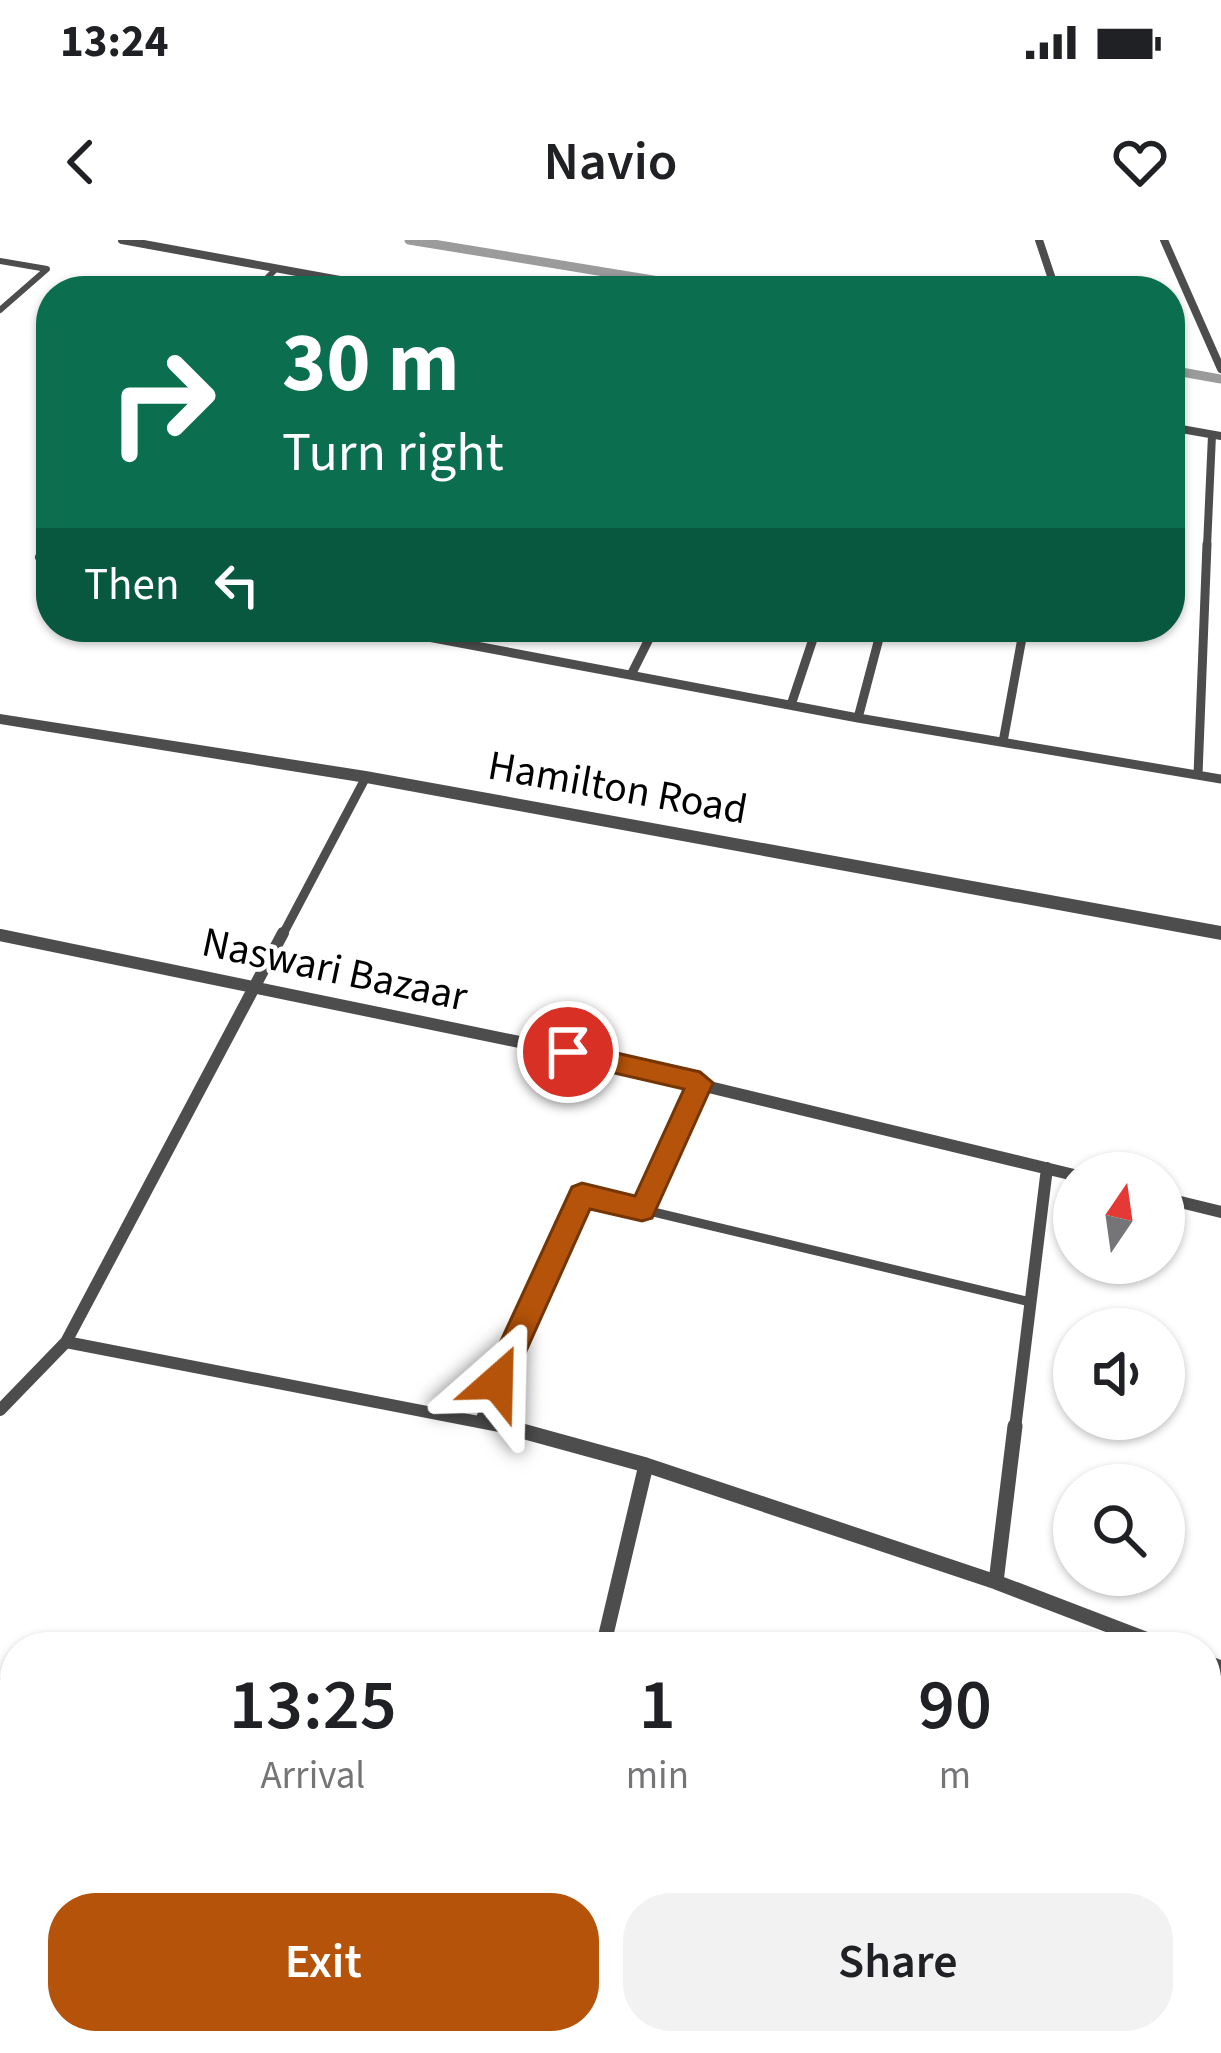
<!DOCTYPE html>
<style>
body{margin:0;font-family:"Source Sans 3",sans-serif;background:#f2f2f2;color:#202124;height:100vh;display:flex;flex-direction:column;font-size:45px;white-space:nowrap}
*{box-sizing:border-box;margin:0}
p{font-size:39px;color:#757577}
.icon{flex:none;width:66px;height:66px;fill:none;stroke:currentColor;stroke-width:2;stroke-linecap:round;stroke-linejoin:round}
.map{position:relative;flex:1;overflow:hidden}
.drawer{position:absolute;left:0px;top:1392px;width:1221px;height:423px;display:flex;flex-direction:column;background:#fff;border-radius:48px 48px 0 0;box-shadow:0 3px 9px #0004}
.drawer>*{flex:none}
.hud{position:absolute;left:36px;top:36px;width:1149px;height:366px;border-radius:48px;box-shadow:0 3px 9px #0004;background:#0b6e4f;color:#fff;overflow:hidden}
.needle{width:78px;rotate:13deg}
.buttons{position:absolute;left:1053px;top:912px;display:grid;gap:24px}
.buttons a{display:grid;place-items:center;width:132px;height:132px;border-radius:50%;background:#fff;box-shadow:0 3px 9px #0004;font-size:60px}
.pin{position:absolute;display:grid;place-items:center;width:102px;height:102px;color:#fff;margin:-51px;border:6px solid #fff;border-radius:50%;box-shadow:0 3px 12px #0007}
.me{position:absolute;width:132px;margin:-66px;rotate:25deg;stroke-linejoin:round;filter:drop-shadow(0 0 9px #0008)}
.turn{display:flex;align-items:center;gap:42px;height:252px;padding:0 48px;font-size:54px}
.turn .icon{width:156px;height:156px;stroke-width:2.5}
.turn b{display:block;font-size:84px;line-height:102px}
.then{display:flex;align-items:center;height:114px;padding:0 48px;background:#0003;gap:24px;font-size:45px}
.eta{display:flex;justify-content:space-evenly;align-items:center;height:204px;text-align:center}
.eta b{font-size:72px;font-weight:600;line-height:84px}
.action{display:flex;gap:24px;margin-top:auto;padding:24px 48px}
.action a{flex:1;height:138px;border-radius:48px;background:#b45309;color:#fff;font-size:48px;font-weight:600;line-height:138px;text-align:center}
.action a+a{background:#f2f2f2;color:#202124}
.status{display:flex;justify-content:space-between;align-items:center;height:84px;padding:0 60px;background:#fff;direction:ltr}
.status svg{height:33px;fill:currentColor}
header{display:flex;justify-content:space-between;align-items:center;height:156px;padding:0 48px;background:#fff;font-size:54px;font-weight:600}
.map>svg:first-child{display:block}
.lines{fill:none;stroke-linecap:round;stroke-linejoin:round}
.stream{stroke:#9b9b9b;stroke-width:9}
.service-far2{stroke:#4d4d4d;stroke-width:6}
.service-far1{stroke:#4d4d4d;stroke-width:8}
.service{stroke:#4d4d4d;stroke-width:9}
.minor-far3{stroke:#4d4d4d;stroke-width:8}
.minor-far2{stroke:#4d4d4d;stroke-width:9}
.minor-far1{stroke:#4d4d4d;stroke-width:12}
.minor{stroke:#4d4d4d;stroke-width:15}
.tertiary{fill:#4d4d4d;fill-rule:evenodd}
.secondary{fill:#1a1a1a;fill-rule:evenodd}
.route{fill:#b45309;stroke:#753606;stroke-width:3}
.labels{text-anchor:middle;stroke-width:9;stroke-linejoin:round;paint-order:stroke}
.street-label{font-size:42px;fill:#000;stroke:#fff}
</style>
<div class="status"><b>13:24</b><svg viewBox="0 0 49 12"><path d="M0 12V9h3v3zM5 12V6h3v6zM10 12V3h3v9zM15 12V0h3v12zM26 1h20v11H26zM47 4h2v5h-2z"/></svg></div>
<header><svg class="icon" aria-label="back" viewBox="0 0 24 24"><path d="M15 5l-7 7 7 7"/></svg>Navio<svg class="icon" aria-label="heart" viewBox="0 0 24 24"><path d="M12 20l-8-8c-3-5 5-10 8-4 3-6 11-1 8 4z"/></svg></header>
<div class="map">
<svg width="1221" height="1813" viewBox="0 0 1221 1813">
<rect width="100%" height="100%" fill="#fff"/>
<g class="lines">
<path class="stream" d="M409 0 720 51
M1170 130 1221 139"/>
<path class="service-far2" d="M0 21 47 29 0 70
M254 51 276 29
M42 259 51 249"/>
<path class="service-far1" d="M39 317 51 320"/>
<path class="service" d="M642 970 700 843
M480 1179 582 955 1030 1062"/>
<path class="minor-far3" d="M122 0 400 51
M1039 0 1056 51
M1164 0 1221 129
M1170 187 1221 196
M1207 307 1212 195"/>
<path class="minor-far2" d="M375 387 858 478 1221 539
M631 435 655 387
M791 465 817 387
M858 478 882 387
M1003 502 1024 387
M1198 535 1207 304
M282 696 366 537"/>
<path class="minor-far1" d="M0 695 539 806 1074 935
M1164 958 1221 972
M66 1102 283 693
M0 1170 66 1102 515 1189
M1015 1189 1047 928"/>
<path class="minor" d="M504 1186 646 1225 603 1407
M646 1225 996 1342 1015 1186
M996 1342 1166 1407
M1206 1422 1221 1428
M1206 1795 1221 1799
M464 1813 469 1800"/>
<path class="tertiary" d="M0 474 366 531 1221 686V700L366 543 0 484Z"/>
<path class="secondary" d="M0 1438 11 1442 15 1451V1499L4 1495 0 1486Z
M0 1624 12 1628 15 1636V1688L3 1684 0 1676Z
M57 1800H92L97 1813H62Z
M149 1800H185L190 1813H154Z"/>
</g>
<path class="route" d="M568 802 700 832 713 843 652 978 642 981 590 969 508 1151 497 1155 486 1151 482 1142 572 947 582 943 635 956 684 849 558 820 555 812Z"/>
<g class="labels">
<g class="street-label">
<text transform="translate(618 546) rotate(10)" y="15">Hamilton Road</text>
<text transform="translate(335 728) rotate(12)" y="15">Naswari Bazaar</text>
</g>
</g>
</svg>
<div class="buttons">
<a><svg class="needle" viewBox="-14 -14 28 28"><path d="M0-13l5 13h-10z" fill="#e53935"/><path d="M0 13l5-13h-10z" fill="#757577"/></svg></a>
<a><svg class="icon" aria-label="sound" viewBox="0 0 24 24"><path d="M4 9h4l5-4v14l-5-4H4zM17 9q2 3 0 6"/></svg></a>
<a><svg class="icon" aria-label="search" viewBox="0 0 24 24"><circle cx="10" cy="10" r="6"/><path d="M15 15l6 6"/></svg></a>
</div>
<div class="pin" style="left:568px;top:812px;background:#d93025"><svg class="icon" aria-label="arrive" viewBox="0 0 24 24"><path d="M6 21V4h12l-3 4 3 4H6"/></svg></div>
<svg class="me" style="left:497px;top:1142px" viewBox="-20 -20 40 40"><path d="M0-17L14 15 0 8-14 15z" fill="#b45309" stroke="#fff" stroke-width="4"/></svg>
<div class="hud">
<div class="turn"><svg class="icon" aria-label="right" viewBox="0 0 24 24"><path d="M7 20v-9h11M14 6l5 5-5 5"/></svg><div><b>30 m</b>Turn right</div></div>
<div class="then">Then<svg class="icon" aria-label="left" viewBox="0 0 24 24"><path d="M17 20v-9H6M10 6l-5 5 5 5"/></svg></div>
</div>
<section class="drawer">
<div class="eta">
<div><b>13:25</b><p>Arrival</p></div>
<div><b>1</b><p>min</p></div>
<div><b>90</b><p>m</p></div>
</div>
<div class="action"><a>Exit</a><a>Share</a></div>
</section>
</div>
